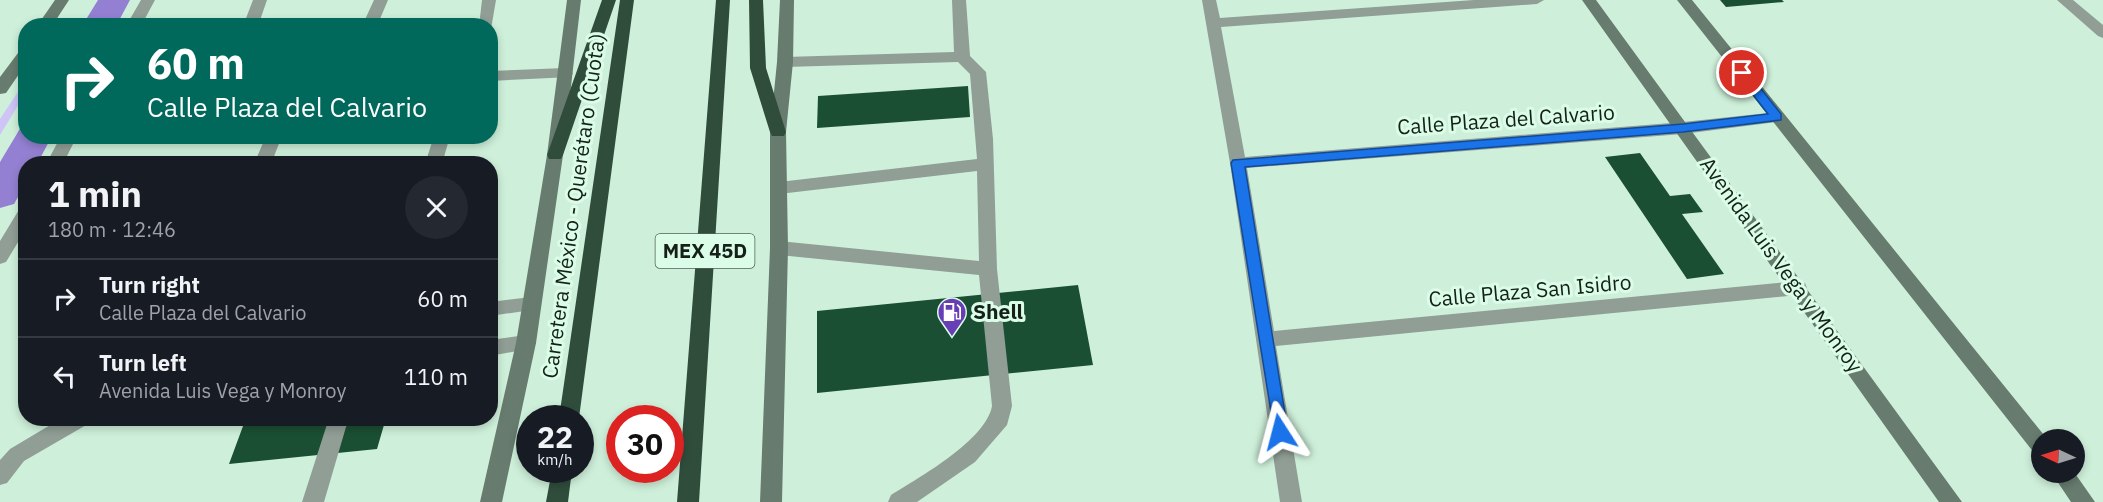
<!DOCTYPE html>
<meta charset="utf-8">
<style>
body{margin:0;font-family:"IBM Plex Sans",sans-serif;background:#242831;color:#f1f3f6;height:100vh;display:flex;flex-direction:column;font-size:22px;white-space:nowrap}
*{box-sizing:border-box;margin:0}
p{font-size:20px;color:#9ea1a6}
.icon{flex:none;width:33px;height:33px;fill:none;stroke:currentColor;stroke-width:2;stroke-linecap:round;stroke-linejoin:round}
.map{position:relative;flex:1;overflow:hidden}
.details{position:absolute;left:18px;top:156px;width:480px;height:270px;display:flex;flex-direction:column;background:#171b24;border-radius:24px;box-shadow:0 3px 9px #0003}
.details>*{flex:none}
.banner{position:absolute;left:18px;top:18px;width:480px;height:126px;border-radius:24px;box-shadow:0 3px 9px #0003;background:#00695c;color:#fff;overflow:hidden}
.needle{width:39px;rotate:274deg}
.tools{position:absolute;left:2031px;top:429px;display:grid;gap:12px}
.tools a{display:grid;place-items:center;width:54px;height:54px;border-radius:50%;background:#171b24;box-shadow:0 3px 9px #0003;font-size:30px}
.speed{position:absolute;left:516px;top:405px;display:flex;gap:12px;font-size:30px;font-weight:700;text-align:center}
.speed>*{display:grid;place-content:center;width:78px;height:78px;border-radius:50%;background:#171b24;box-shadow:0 3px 9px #0003;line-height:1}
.speed small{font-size:15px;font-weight:400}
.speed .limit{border:9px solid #d22;background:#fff;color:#111}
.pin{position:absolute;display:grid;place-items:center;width:51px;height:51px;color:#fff;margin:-26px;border:3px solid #fff;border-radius:50%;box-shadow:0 2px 6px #0007}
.me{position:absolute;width:66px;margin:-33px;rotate:351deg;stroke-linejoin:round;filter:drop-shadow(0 0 4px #0008)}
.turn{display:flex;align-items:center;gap:21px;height:126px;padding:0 30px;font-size:27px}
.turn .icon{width:78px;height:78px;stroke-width:2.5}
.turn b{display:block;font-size:42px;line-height:51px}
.round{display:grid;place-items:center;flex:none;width:63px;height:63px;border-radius:32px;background:#242831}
.headline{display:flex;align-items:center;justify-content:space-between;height:102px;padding:0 30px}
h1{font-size:36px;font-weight:700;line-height:45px}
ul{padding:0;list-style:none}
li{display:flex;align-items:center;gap:18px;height:78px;padding:0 30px;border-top:2px solid #363941}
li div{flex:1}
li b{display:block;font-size:22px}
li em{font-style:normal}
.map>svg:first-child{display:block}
.green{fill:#cec4f6}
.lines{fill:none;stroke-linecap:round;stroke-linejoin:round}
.canal{fill:#9480d2;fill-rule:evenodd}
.building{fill:#1b4f33}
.lane{fill:#909e95;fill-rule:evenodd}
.street{fill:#909e95;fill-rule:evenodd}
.secondary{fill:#677b6e;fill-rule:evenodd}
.highway{fill:#304d3c;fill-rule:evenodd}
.route{fill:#1a73e8;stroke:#114b97;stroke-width:1.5}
.labels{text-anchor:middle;stroke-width:6;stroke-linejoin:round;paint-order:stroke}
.shield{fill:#dbfde7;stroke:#506256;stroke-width:1.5}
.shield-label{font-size:20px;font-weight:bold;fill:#142018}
.street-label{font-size:21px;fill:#142018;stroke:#dbfde7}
.poi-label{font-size:21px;font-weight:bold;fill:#142018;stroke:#dbfde7;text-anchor:start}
</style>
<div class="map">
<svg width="2103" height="502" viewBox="0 0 2103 502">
<rect width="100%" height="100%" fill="#cef0da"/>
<path class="green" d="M25 81V94L0 135V119Z"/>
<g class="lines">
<path class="canal" d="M98 0H130L116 26H82Z
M26 126V136H52L37 164H26V183L14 204 0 208V162L21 127Z"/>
</g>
<path class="building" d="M1720 0H1782L1784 2 1726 7Z
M968 86 970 117 817 128 818 96Z
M1640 153 1670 196 1690 194 1703 212 1682 214 1724 274 1687 279 1605 157Z
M1078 285 1093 365 817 393V311Z
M246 418H386L377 449 229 464Z"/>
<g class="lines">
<path class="lane" d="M253 0H267L258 26H243Z
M374 0H388L377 26H362Z
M482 0H496L491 29 490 26H479Z
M952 0H966L970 56 986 72 993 139 997 269 1012 406 1007 425 975 462 917 502H888L891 495C920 477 986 440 992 406L979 275 779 255 773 253 770 248 773 243 779 241 979 261 977 171 779 194 773 192 770 188 773 184 779 182 977 159 970 74 958 62 785 67 777 62 785 57 954 52Z
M2057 0H2073L2103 25V38L2098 36Z
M565 68 573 73 571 77 490 81V71Z
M266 136H282L271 164H254Z
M434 136H450L442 164H425Z
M531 297 538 299 540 304 538 309 490 316V302Z
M526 335 533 338 536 343 533 348 490 356V340Z
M62 418H91L88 424 24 461 7 483 0 485V460L10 449Z
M329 418H352L346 427 324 502H302Z"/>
<path class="street" d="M141 0H155L141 26H126Z
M1202 0H1216L1220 18 1474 0H1544L1537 4 1221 27 1245 157 1683 122 1777 112 1783 113 1785 117 1783 121 1777 122 1683 134 1247 168 1274 331 1798 281 1805 283 1807 288 1805 293 1798 295 1276 346 1302 502H1280L1230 163Z
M61 136H77L63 164H46Z
M26 207V229L6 262 0 264V241L20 208Z"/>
<path class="secondary" d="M55 0H69L52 26H37Z
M567 0H581L563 155 536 343 502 502H480L516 343 547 155Z
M780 0H794L793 62 786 132 788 248 782 502H760L770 248V132L777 62Z
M1582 0H1596L1962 502H1939Z
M1677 0H1692L2048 440H2042V457L2035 454Z
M26 47V64L6 93 0 94V77L21 49Z
M2051 472H2074L2095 502H2071Z"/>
<path class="highway" d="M602 0H616L563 155 561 159H549L547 155Z
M620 0H634L579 418H559Z
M716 0H730L699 502H677Z
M749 0H763L766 68 786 132 784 136H772L770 132 750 68Z
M552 470H572L568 502H546Z"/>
</g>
<path class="route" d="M1742 69 1746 70 1781 114V120L1683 132 1245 167 1288 432 1286 437 1280 439 1275 437 1231 163 1233 160 1683 124 1768 114 1736 73Z"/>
<defs>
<g id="fuel-pin" transform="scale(1.5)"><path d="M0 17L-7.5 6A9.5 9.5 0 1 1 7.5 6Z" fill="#673eb6" stroke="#dbfde7"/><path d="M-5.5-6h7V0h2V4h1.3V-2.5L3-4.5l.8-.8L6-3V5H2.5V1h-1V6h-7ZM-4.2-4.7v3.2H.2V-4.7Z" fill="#fff"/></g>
</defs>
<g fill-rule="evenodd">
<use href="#fuel-pin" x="952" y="312"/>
</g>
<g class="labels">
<rect class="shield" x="655.5" y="234" width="99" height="34" rx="4.5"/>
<g class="shield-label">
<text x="705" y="258">MEX 45D</text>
</g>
<g class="street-label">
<text transform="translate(1506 120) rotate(-4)" y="7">Calle Plaza del Calvario</text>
<text transform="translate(574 206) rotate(-82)" y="7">Carretera México - Querétaro (Cuota)</text>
<text transform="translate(1781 265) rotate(54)" y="7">Avenida Luis Vega y Monroy</text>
<text transform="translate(1530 291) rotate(-5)" y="7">Calle Plaza San Isidro</text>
</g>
<g class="poi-label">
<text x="973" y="319">Shell</text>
</g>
</g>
</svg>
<div class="tools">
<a><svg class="needle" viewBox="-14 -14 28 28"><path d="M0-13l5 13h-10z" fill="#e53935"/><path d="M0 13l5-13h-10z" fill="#9ea1a6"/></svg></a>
</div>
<div class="speed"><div>22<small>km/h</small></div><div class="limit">30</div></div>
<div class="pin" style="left:1742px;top:73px;background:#d93025"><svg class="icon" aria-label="arrive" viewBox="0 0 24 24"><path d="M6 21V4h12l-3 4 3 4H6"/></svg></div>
<svg class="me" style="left:1280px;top:432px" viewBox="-20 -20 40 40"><path d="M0-17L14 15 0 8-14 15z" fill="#1a73e8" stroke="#fff" stroke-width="4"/></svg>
<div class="banner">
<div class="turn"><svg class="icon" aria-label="right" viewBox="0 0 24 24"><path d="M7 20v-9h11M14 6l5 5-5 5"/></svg><div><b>60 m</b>Calle Plaza del Calvario</div></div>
</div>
<section class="details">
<div class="headline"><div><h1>1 min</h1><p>180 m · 12:46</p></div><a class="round"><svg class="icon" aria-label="close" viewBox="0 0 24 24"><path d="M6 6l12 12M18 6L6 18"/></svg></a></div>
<ul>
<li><svg class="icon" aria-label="right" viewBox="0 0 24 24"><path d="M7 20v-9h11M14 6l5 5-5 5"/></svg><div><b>Turn right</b><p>Calle Plaza del Calvario</p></div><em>60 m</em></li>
<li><svg class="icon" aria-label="left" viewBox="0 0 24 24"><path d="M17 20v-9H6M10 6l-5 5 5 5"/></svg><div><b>Turn left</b><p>Avenida Luis Vega y Monroy</p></div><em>110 m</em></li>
</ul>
</section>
</div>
